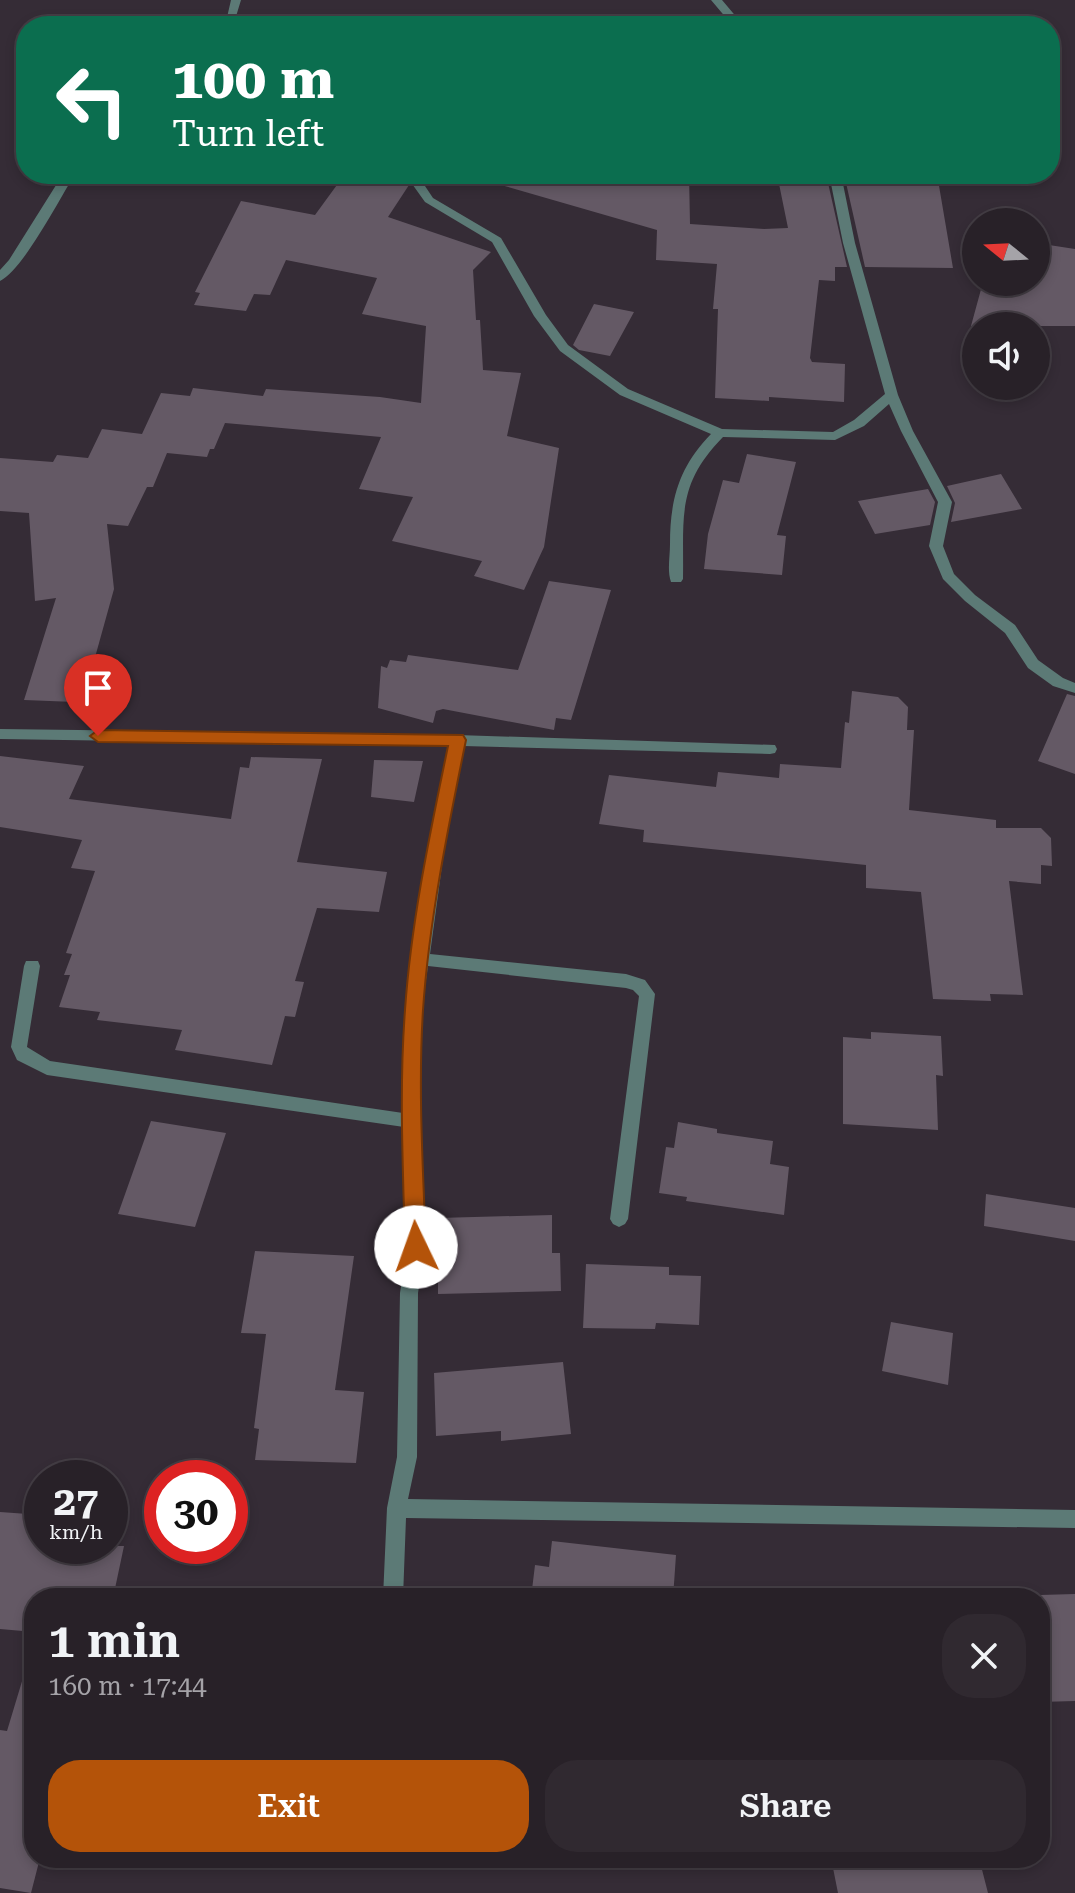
<!DOCTYPE html>
<meta charset="utf-8">
<style>
body{margin:0;font-family:"Roboto Serif",serif;background:#302930;color:#f1f3f6;height:100vh;display:flex;flex-direction:column;font-size:30px;white-space:nowrap}
*{box-sizing:border-box;margin:0}
p{font-size:26px;color:#a5a3a8}
.icon{flex:none;width:44px;height:44px;fill:none;stroke:currentColor;stroke-width:2;stroke-linecap:round;stroke-linejoin:round}
.map{position:relative;flex:1;overflow:hidden}
.drawer{position:absolute;left:24px;top:1588px;width:1026px;height:280px;display:flex;flex-direction:column;background:#282128;border-radius:32px;box-shadow:0 4px 12px #0003,0 0 0 2px #443e45}
.drawer>*{flex:none}
.hud{position:absolute;left:16px;top:16px;width:1044px;height:168px;border-radius:32px;box-shadow:0 4px 12px #0003,0 0 0 2px #443e45;background:#0b6e4f;color:#fff;overflow:hidden}
.needle{width:52px;rotate:288deg}
.tools{position:absolute;left:962px;top:208px;display:grid;gap:16px}
.tools a{display:grid;place-items:center;width:88px;height:88px;border-radius:50%;background:#282128;box-shadow:0 4px 12px #0003,0 0 0 2px #443e45;font-size:40px}
.speed{position:absolute;left:24px;top:1460px;display:flex;gap:16px;font-size:40px;font-weight:700;text-align:center}
.speed>*{display:grid;place-content:center;width:104px;height:104px;border-radius:50%;background:#282128;box-shadow:0 4px 12px #0003,0 0 0 2px #443e45;line-height:1}
.speed small{font-size:20px;font-weight:400}
.speed .limit{border:12px solid #d22;background:#fff;color:#111}
.pin{position:absolute;display:grid;place-items:center;width:68px;height:68px;color:#fff;margin:-82px -34px;border-radius:50% 50% 50% 0;rotate:-45deg;box-shadow:0 0 8px #0007}
.pin .icon{rotate:45deg}
.me{position:absolute;width:88px;margin:-44px;rotate:357deg;stroke-linejoin:round;filter:drop-shadow(0 0 6px #0008)}
.turn{display:flex;align-items:center;gap:28px;height:168px;padding:0 24px;font-size:36px}
.turn .icon{width:104px;height:104px;stroke-width:2.5}
.turn b{display:block;font-size:56px;line-height:68px}
.round{display:grid;place-items:center;flex:none;width:84px;height:84px;border-radius:32px;background:#302930}
.overview{display:flex;align-items:center;justify-content:space-between;height:136px;padding:0 24px}
h1{font-size:48px;font-weight:600;line-height:60px}
.primary-button{display:flex;gap:16px;margin-top:auto;padding:16px 24px}
.primary-button a{flex:1;height:92px;border-radius:32px;background:#b45309;color:#fff;font-size:32px;font-weight:600;line-height:92px;text-align:center}
.primary-button a+a{background:#302930;color:#f1f3f6}
.map>svg:first-child{display:block}
.building{fill:#645965}
.lines{fill:none;stroke-linecap:round;stroke-linejoin:round}
.street{fill:#5c7a76;fill-rule:evenodd}
.route{fill:#b45309;stroke:#753606;stroke-width:2}
</style>
<div class="map">
<svg width="1075" height="1893" viewBox="0 0 1075 1893">
<rect width="100%" height="100%" fill="#352c36"/>
<path class="building" d="M355 174 406 181 409 185 388 217 491 252 473 270 476 320H480L483 370 521 373 507 436 559 448 544 547 524 590 474 576 482 561 392 541 413 497 359 489 381 437 225 423 214 449H210L207 457 167 453 153 487H147L128 526 107 524 114 589 94 661H87L75 702 24 700 56 598 35 601 29 513 0 511V458L53 462 57 455 88 458 102 429 142 434 161 393 190 396 193 388 263 396 266 389 380 397 421 403 426 326 362 314 377 278 286 260 270 295 254 294 246 311 194 305 200 293 195 292 241 201 315 215 342 178 351 180Z
M495 174H689L690 224 764 229 788 228 777 174H826L847 267H835V281L819 280 810 358 812 362 845 364 844 402 769 397V401L715 398 718 309H713L717 264 656 260 657 230 494 183Z
M844 174H937L953 268 865 267Z
M1036 243 1075 249V326H971L983 282H1036Z
M594 304 634 312 610 356 579 350 573 345Z
M747 454 796 462 777 535 786 536 782 575 704 569 708 534 723 480 739 483Z
M1001 474 1022 509 951 522 955 503 947 486Z
M928 489 935 502 930 525 875 534 858 501Z
M549 581 611 590 571 720 556 718 554 730 443 709 436 711 433 723 378 708 381 666 387 668 390 660 406 662 408 655 518 670Z
M852 691 898 697 908 707 907 730H914L909 810 996 820V828H1041L1051 838 1052 866 1041 865V884L1009 881 1023 995 990 994 991 1001 933 999 921 892 866 888V865L643 842 644 830 599 824 609 775 716 787 718 772 779 778 780 764 841 768 845 722 849 723Z
M1067 694 1075 696V774L1038 761Z
M0 756 84 766 69 799 231 819 240 767 249 768 251 757 322 759 297 862 387 872 379 912 317 908 295 981 304 982 295 1017 285 1016 272 1065 175 1050 182 1030 97 1020 100 1012 59 1007 70 975H64L72 954 66 953 95 871 71 868 82 840 0 827Z
M374 760 423 761 414 802 371 797Z
M871 1032 941 1036 943 1076 936 1075 938 1130 843 1124V1037L871 1039Z
M151 1121 226 1133 195 1227 118 1214Z
M678 1122 717 1129V1133L773 1141 770 1164 789 1167 784 1215 686 1201 687 1197 659 1193 666 1147 674 1148Z
M986 1194 1075 1208V1241L984 1226Z
M552 1215V1253H560L561 1291 438 1294V1218Z
M255 1251 354 1256 335 1390 364 1392 356 1463 255 1460 259 1429 254 1428 266 1334 241 1333Z
M586 1264 669 1267V1275L701 1276 699 1325 656 1323 655 1329 583 1328Z
M891 1322 953 1333 948 1385 882 1371Z
M563 1362 571 1434 501 1441V1431L436 1436 434 1373Z
M0 1512 42 1515V1546H124L113 1598H34V1632L0 1629Z
M552 1541 676 1555 673 1598H531L535 1565 549 1567Z
M1075 1594V1701L1040 1702V1595Z
M26 1668 34 1669V1858H40L31 1893 0 1888V1730L7 1731Z
M831 1858H979L988 1893H838Z"/>
<g class="lines">
<path class="street" d="M231 0H241L234 23 236 26H225Z
M711 0H722L744 26H733Z
M63 174H75C60 198 23 270 0 281V270L9 260Z
M405 174H417L433 198 501 238 546 315 568 345 628 389 722 429 833 432 854 420 885 394 843 243 829 174H841L855 243 898 395 913 431 952 502 943 546 954 574 975 595 1015 625 1038 660 1063 678 1075 683V693L1053 686 1028 668 1005 633 965 601 943 579 929 546 938 502 901 431 889 404 864 426 835 440 723 437C676 485 684 517 683 579L681 582H671C667 571 670 557 670 544 670 499 679 467 711 434L620 395 560 351 534 316 492 242 425 202Z
M0 729 457 735 775 745 777 749 775 753 770 754 463 746 446 836 430 954 626 974 645 980 655 994 628 1219 625 1224 619 1227 613 1224 610 1219 639 996 633 990 626 988 428 966 422 1008 419 1084 425 1247 418 1293 417 1457 408 1499 1075 1510V1528L406 1518 403 1598H383L387 1508 397 1457 400 1293 407 1247 404 1127 47 1075 17 1060 11 1047 24 966 26 961H38L40 966 27 1047 50 1061 403 1113C400 989 424 867 448 746L0 739Z"/>
</g>
<path class="route" d="M98 730 463 735 466 740C448 828 429 921 423 1010 418 1089 423 1168 426 1247L423 1254 416 1256 408 1254 405 1247C403 1168 399 1089 405 1010 411 922 430 833 448 746L98 742 90 736Z"/>
</svg>
<div class="tools">
<a><svg class="needle" viewBox="-14 -14 28 28"><path d="M0-13l5 13h-10z" fill="#e53935"/><path d="M0 13l5-13h-10z" fill="#a5a3a8"/></svg></a>
<a><svg class="icon" aria-label="sound" viewBox="0 0 24 24"><path d="M4 9h4l5-4v14l-5-4H4zM17 9q2 3 0 6"/></svg></a>
</div>
<div class="speed"><div>27<small>km/h</small></div><div class="limit">30</div></div>
<div class="pin" style="left:98px;top:736px;background:#d93025"><svg class="icon" aria-label="arrive" viewBox="0 0 24 24"><path d="M6 21V4h12l-3 4 3 4H6"/></svg></div>
<svg class="me" style="left:416px;top:1247px" viewBox="-20 -20 40 40"><circle r="19" fill="#fff"/><path d="M0-13L10 11 0 6-10 11z" fill="#b45309"/></svg>
<div class="hud">
<div class="turn"><svg class="icon" aria-label="left" viewBox="0 0 24 24"><path d="M17 20v-9H6M10 6l-5 5 5 5"/></svg><div><b>100 m</b>Turn left</div></div>
</div>
<section class="drawer">
<div class="overview"><div><h1>1 min</h1><p>160 m · 17:44</p></div><a class="round"><svg class="icon" aria-label="close" viewBox="0 0 24 24"><path d="M6 6l12 12M18 6L6 18"/></svg></a></div>
<div class="primary-button"><a>Exit</a><a>Share</a></div>
</section>
</div>
